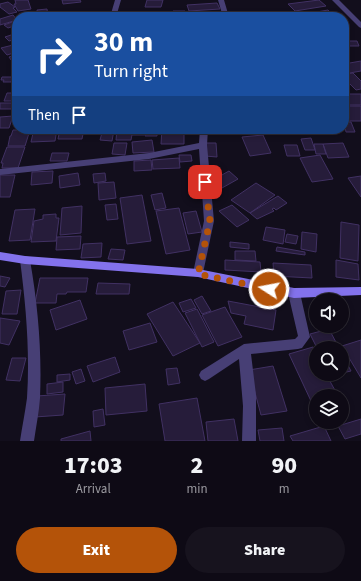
<!DOCTYPE html>
<style>
body{margin:0;font-family:"Source Sans 3",sans-serif;background:#17131e;color:#f1f3f6;height:100vh;display:flex;flex-direction:column;font-size:15px;white-space:nowrap}
*{box-sizing:border-box;margin:0}
p{font-size:13px;color:#9b9aa0}
.icon{flex:none;width:22px;height:22px;fill:none;stroke:currentColor;stroke-width:2;stroke-linecap:round;stroke-linejoin:round}
.map{position:relative;height:441px;overflow:hidden}
.side{display:flex;flex-direction:column;background:#0e0a15;flex:1}
.side>*{flex:none}
.banner{position:absolute;left:12px;top:12px;width:337px;height:122px;border-radius:16px;box-shadow:0 2px 6px #0003,0 0 0 1px #2e2b34;background:#1a4fa0;color:#fff;overflow:hidden}
.controls{position:absolute;left:309px;top:293px;display:grid;gap:8px}
.controls a{display:grid;place-items:center;width:40px;height:40px;border-radius:50%;background:#0e0a15;box-shadow:0 2px 6px #0003,0 0 0 1px #2e2b34;font-size:20px}
.pin{position:absolute;display:grid;place-items:center;width:34px;height:34px;color:#fff;margin:-17px;border-radius:8px;box-shadow:0 2px 6px #0006}
.me{position:absolute;width:44px;margin:-22px;rotate:281deg;stroke-linejoin:round;filter:drop-shadow(0 0 3px #0008)}
.turn{display:flex;align-items:center;gap:14px;height:84px;padding:0 16px;font-size:18px}
.turn .icon{width:52px;height:52px;stroke-width:2.5}
.turn b{display:block;font-size:28px;line-height:34px}
.then{display:flex;align-items:center;height:38px;padding:0 16px;background:#0003;gap:8px;font-size:15px}
.eta{display:flex;justify-content:space-evenly;align-items:center;height:68px;text-align:center}
.eta b{font-size:24px;font-weight:800;line-height:28px}
.cta{display:flex;gap:8px;margin-top:auto;padding:8px 16px}
.cta a{flex:1;height:46px;border-radius:24px;background:#b45309;color:#fff;font-size:16px;font-weight:800;line-height:46px;text-align:center}
.cta a+a{background:#17131e;color:#f1f3f6}
.map>svg:first-child{display:block}
.building{fill:#261c3a;stroke:#413163}
.lines{fill:none;stroke-linecap:round;stroke-linejoin:round}
.minor{fill:#473f75;fill-rule:evenodd}
.secondary{fill:#8372ec;fill-rule:evenodd}
.route{stroke:#b45309;stroke-width:7;stroke-dasharray:0 12.6}
</style>
<div class="map">
<svg width="361" height="441" viewBox="0 0 361 441">
<rect width="100%" height="100%" fill="#120e1c"/>
<path class="building" d="M15 0H28L31 9 18 11 14 4H16Z
M62 0H80L81 2 63 4Z
M147 0H163L161 7H145Z
M319 0 326 6 295 11 288 4Z
M8 2 15 7 13 8 17 12 9 14 0 7V4Z
M217 3 220 9 189 11 187 5Z
M47 9 48 17H38L37 10Z
M328 10 333 15 315 17 311 13Z
M173 11H185V17H173Z
M34 12 35 17H20L19 14Z
M13 15 17 20 0 25V19Z
M15 21 17 25 8 28 4 25Z
M17 33V39L9 41 5 37Z
M344 41H357L359 46H344Z
M17 44V52L7 55 1 48Z
M17 55V63L14 64 9 57Z
M361 61V71L344 74V64Z
M353 73 361 81V89L356 90 344 78V74Z
M2 77H13L11 82H3L4 80H1Z
M7 93H17V101H4Z
M346 94H361V105H344V101H348Z
M0 103H17V109H0Z
M344 106H361V121H344Z
M13 116 9 128H0V117Z
M344 122H351L355 132H346Z
M34 129H57L55 141 31 142Z
M60 129H84L82 139H58Z
M103 129 114 130 112 141 100 140Z
M117 129H133L131 140H116Z
M145 129 157 130V136H145Z
M162 129H184V144H161Z
M229 129H244L245 134H230Z
M13 130H30L25 146H8L10 136H11Z
M133 131H144V135H132Z
M263 135 271 153 250 156 242 137Z
M311 138 315 150H305L301 139Z
M152 140 154 152 133 153 132 142Z
M114 143H127L125 155 112 154Z
M205 143H216L217 157 205 156Z
M343 143 349 157 328 158 323 144Z
M314 144H323L326 154H316Z
M284 145H297L300 156H287Z
M7 147H25L18 168H2L3 163H1Z
M52 153H69L67 161H50Z
M179 155H191L192 161 180 162Z
M320 155 333 179 312 182 300 158Z
M179 158 180 168 153 169 152 160Z
M151 160 152 170 134 171V161Z
M53 171 52 183 31 185 32 172Z
M229 171 238 179 222 188 213 180Z
M78 173 80 185 60 188 59 176Z
M105 173 106 181 94 183 93 174Z
M0 175H15L10 197H0Z
M361 176V197L348 178Z
M114 182 116 198 99 200 98 183Z
M256 183 275 195 250 213 231 200Z
M162 193 166 208 155 210 151 195Z
M142 195 151 241 127 244 120 198Z
M278 196 287 203 276 210 274 208 272 209 274 211 257 219 250 213Z
M116 204 118 219 107 220 105 205Z
M232 205 249 220 237 227 219 211Z
M82 206 81 233 60 235 62 208Z
M179 208 190 250 166 254 156 211Z
M35 209 30 240 9 241 15 210Z
M196 211 202 232 188 234 183 213Z
M56 214V218H59L56 241 31 242 34 221 43 219V215Z
M341 222 359 225 358 261 340 258Z
M266 227 285 230 283 244 263 240Z
M302 232 317 234 316 252 301 249Z
M287 234 298 236 296 244 285 242Z
M81 236 80 249 56 250 57 237Z
M230 242 249 244V249L230 247Z
M102 243 101 257 81 258 83 244Z
M277 247 305 252V255L276 251Z
M111 249 125 250 123 260 108 259Z
M235 251H255L256 261 235 260Z
M225 260 260 262 261 272 225 270Z
M336 260 358 264 359 280 336 277Z
M273 263 311 265 312 278 274 276Z
M0 276 10 278 5 287 0 286Z
M40 278H88L86 292H67L66 294H57L56 303H35Z
M98 283 130 284 129 294H96Z
M21 290 17 314H2L6 291Z
M202 296 211 311 202 314 194 300Z
M191 299 196 308 183 312 179 303Z
M80 300 87 319 56 330 50 310Z
M228 301 276 310 273 330 244 324 246 316 231 313Z
M173 302 200 343 173 356 147 314Z
M225 307 242 337 218 346 202 315Z
M197 309 214 342 202 347 185 313Z
M0 318 20 321 9 345 0 343Z
M150 323 157 342 129 350 123 331Z
M329 329 339 348H317L310 334Z
M361 340V378L342 346Z
M313 347 316 353V374H326L337 394 329 396H316V400L311 401 289 354Z
M342 354 351 371 342 373Z
M115 357 120 372 93 382 87 366Z
M12 358H26L20 381 6 380Z
M273 366 287 411 261 415 249 370Z
M177 368 180 383 168 385 166 369Z
M81 369 85 381 76 384 72 372Z
M70 374V380L57 382V375Z
M63 382V392L47 394V384Z
M145 384 147 411 106 415 105 388Z
M65 394 63 415 35 417 37 396Z
M197 398 205 441H165L159 404Z
M103 409 105 425 94 427 93 411Z
M234 419 238 441H208L206 422Z
M361 419V434L345 439 338 426Z
M324 426 331 441H293L290 436Z
M282 428 284 441H260L258 430Z
M90 431 91 441H61V439Z"/>
<g class="lines">
<path class="minor" d="M115 0H121L116 17H110Z
M218 0H224L229 17H223Z
M332 0H339L361 22V28L359 27Z
M200 129H208L207 145 214 221 203 273 202 276 198 277 194 276 193 273 204 221 199 149 149 159 0 175V169L149 153 199 143Z
M25 256 29 257 30 260C38 306 42 352 40 398 39 412 36 427 34 441H20C22 427 25 413 27 398 30 352 26 306 20 260L21 257Z
M294 288 298 290 300 293 310 337 302 348 298 349 251 354 256 395V441H242L243 406 239 359 209 379 205 381 201 379 199 375 201 371 244 344 295 339 298 336 288 293 290 290Z"/>
<path class="secondary" d="M0 252 25 256 198 269 294 288 361 287V295L294 298 198 277 25 264 0 260Z"/>
</g>
<g class="lines">
<path class="route" d="M205 182 210 221 198 274 269 289"/>
</g>
</svg>
<div class="controls">
<a><svg class="icon" aria-label="sound" viewBox="0 0 24 24"><path d="M4 9h4l5-4v14l-5-4H4zM17 9q2 3 0 6"/></svg></a>
<a><svg class="icon" aria-label="search" viewBox="0 0 24 24"><circle cx="10" cy="10" r="6"/><path d="M15 15l6 6"/></svg></a>
<a><svg class="icon" aria-label="layers" viewBox="0 0 24 24"><path d="M12 4l9 5-9 5-9-5zM3 14l9 5 9-5"/></svg></a>
</div>
<div class="pin" style="left:205px;top:182px;background:#d93025"><svg class="icon" aria-label="arrive" viewBox="0 0 24 24"><path d="M6 21V4h12l-3 4 3 4H6"/></svg></div>
<svg class="me" style="left:269px;top:289px" viewBox="-20 -20 40 40"><circle r="17" fill="#b45309" stroke="#fff" stroke-width="3"/><path d="M0-11L8 9 0 5-8 9z" fill="#fff"/></svg>
<div class="banner">
<div class="turn"><svg class="icon" aria-label="right" viewBox="0 0 24 24"><path d="M7 20v-9h11M14 6l5 5-5 5"/></svg><div><b>30 m</b>Turn right</div></div>
<div class="then">Then<svg class="icon" aria-label="arrive" viewBox="0 0 24 24"><path d="M6 21V4h12l-3 4 3 4H6"/></svg></div>
</div>
</div>
<section class="side">
<div class="eta">
<div><b>17:03</b><p>Arrival</p></div>
<div><b>2</b><p>min</p></div>
<div><b>90</b><p>m</p></div>
</div>
<div class="cta"><a>Exit</a><a>Share</a></div>
</section>
